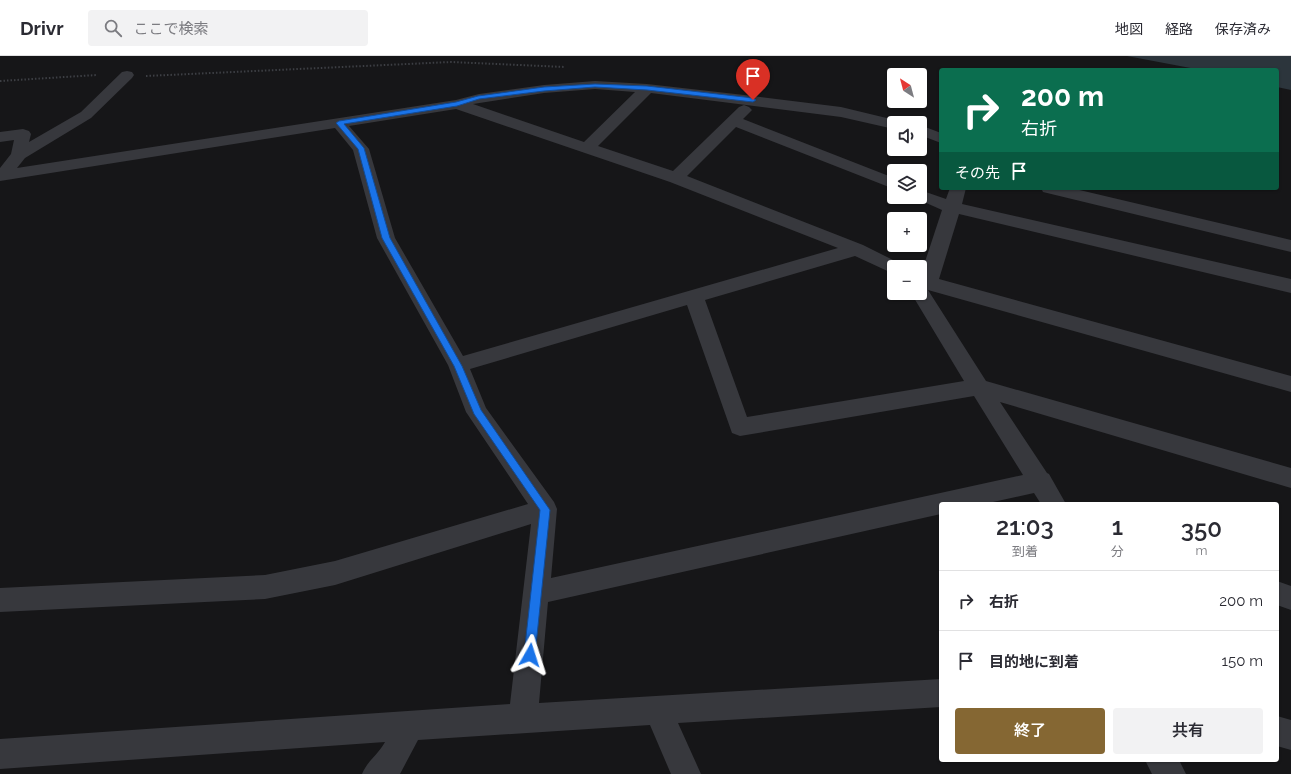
<!DOCTYPE html>
<html lang="ja">
<meta charset="utf-8">
<style>
body{margin:0;font-family:Raleway,"Noto Sans JP",sans-serif;background:#f2f2f3;color:#2b2b33;height:100vh;display:flex;flex-direction:column;font-size:15px;white-space:nowrap}
*{box-sizing:border-box;margin:0}
p{font-size:13px;color:#7c7c81}
.icon{flex:none;width:22px;height:22px;fill:none;stroke:currentColor;stroke-width:2;stroke-linecap:round;stroke-linejoin:round}
.map{position:relative;flex:1;overflow:hidden}
.sheet{position:absolute;left:939px;top:446px;width:340px;height:260px;display:flex;flex-direction:column;background:#fff;border-radius:4px;box-shadow:0 1px 3px #0004}
.sheet>*{flex:none}
.top-card{position:absolute;left:939px;top:12px;width:340px;height:122px;border-radius:4px;box-shadow:0 1px 3px #0004;background:#0b6e4f;color:#fff;overflow:hidden}
.needle{width:26px;rotate:324deg}
.controls{position:absolute;left:887px;top:12px;display:grid;gap:8px}
.controls a{display:grid;place-items:center;width:40px;height:40px;border-radius:4px;background:#fff;box-shadow:0 1px 3px #0004;font-size:20px}
.pin{position:absolute;display:grid;place-items:center;width:34px;height:34px;color:#fff;margin:-41px -17px;border-radius:50% 50% 50% 0;rotate:-45deg;box-shadow:0 0 4px #0007}
.pin .icon{rotate:45deg}
.me{position:absolute;width:44px;margin:-22px;rotate:6deg;stroke-linejoin:round;filter:drop-shadow(0 0 3px #0008)}
.turn{display:flex;align-items:center;gap:14px;height:84px;padding:0 16px;font-size:18px}
.turn .icon{width:52px;height:52px;stroke-width:2.5}
.turn b{display:block;font-size:28px;line-height:34px}
.then{display:flex;align-items:center;height:38px;padding:0 16px;background:#0003;gap:8px;font-size:15px}
.eta{display:flex;justify-content:space-evenly;align-items:center;height:68px;text-align:center}
.eta b{font-size:24px;font-weight:600;line-height:28px}
.cta{display:flex;gap:8px;margin-top:auto;padding:8px 16px}
.cta a{flex:1;height:46px;border-radius:4px;background:#856733;color:#fff;font-size:16px;font-weight:600;line-height:46px;text-align:center}
.cta a+a{background:#f2f2f3;color:#2b2b33}
ul{padding:0;list-style:none}
li{display:flex;align-items:center;gap:12px;height:60px;padding:0 16px;border-top:1px solid #e1e1e2}
li div{flex:1}
li b{display:block;font-size:15px}
li em{font-style:normal}
header{display:flex;align-items:center;gap:24px;box-sizing:border-box;height:56px;padding:0 20px;background:#fff;border-bottom:1px solid #e1e1e2}
header strong{font-size:19px}
nav{display:flex;gap:22px;margin-inline-start:auto;font-size:14px}
.search{width:280px;height:36px;background:#f2f2f3;display:flex;align-items:center;gap:10px;box-sizing:border-box;padding:0 14px;border-radius:4px;color:#7c7c81;font-size:15px}
.map>svg:first-child{display:block}
.water{fill:#2c353c}
.lines{fill:none;stroke-linecap:round;stroke-linejoin:round}
.path{stroke:#3d3f44;stroke-width:2;stroke-dasharray:1.5 2;stroke-linecap:butt}
.minor{fill:#37383d;fill-rule:evenodd}
.route{fill:#1a73e8;stroke:#114b97}
</style>
<header>
<strong>Drivr</strong>
<div class="search"><svg class="icon" aria-label="search" viewBox="0 0 24 24"><circle cx="10" cy="10" r="6"/><path d="M15 15l6 6"/></svg>ここで検索</div>
<nav><a>地図</a><a>経路</a><a>保存済み</a></nav>
</header>
<div class="map">
<svg width="1291" height="718" viewBox="0 0 1291 718">
<rect width="100%" height="100%" fill="#161618"/>
<path class="water" d="M1127 0H1291V34L1277 31V14H1201Z"/>
<g class="lines">
<path class="path" d="M146 20 451 6 565 11
M0 25 97 19"/>
<path class="minor" d="M127 15 132 16 134 19 132 22 91 62 25 102 17 112 456 44 479 38 544 29 595 25 647 28 753 40 841 51 899 65 901 67H894V73L841 61 651 37 598 90 673 115 739 51 744 49 749 51 752 54 743 63 894 122V133L736 71 687 120 863 189 901 208 903 211H894V218L855 200 705 244 747 361 964 325 911 237H920V217L921 218 942 154 913 141H920V134L946 143 950 132H966L962 148 1291 223V237L959 158 939 223 1291 320V336L928 234 986 325 1291 412V432L1000 346 1047 417 1049 418 1066 448H1041L1034 437 984 448H941V458L548 546 539 647 941 623V651L678 667 701 718H671L650 669 418 684 400 718H362C368 704 378 699 385 686L0 713V683L510 648 531 468 335 529 265 543 0 556V532L265 519 335 505 528 448 466 356 448 309 377 182 353 94 335 72 0 125V112L11 98 14 84 0 86V76L23 73 29 75 31 78 29 86 81 56 122 16ZM595 33 635 36 584 86 473 48 544 37ZM456 53 670 126 838 192 463 300 395 182 369 93 349 70ZM687 249 732 377 740 380 974 340 1023 419 551 522 557 453 554 446 486 352 470 313Z
M920 69 941 77V87L920 79Z
M1041 132H1071L1291 184V196L1043 136Z
M1277 525 1291 530V554L1277 549Z
M1277 660 1291 664V694L1277 690Z
M1145 704H1179L1186 718H1152Z"/>
</g>
<path class="route" d="M595 28 647 30 753 42 756 44 753 46 647 34 595 31 544 35 479 43 457 50 344 68 364 92 390 182 462 310 481 354 550 454 535 599 534 603 530 605 526 603 524 599 540 454 474 358 454 310 382 182 358 93 336 67 339 65 456 46 478 40 544 31Z"/>
</svg>
<div class="controls">
<a><svg class="needle" viewBox="-14 -14 28 28"><path d="M0-13l5 13h-10z" fill="#e53935"/><path d="M0 13l5-13h-10z" fill="#7c7c81"/></svg></a>
<a><svg class="icon" aria-label="sound" viewBox="0 0 24 24"><path d="M4 9h4l5-4v14l-5-4H4zM17 9q2 3 0 6"/></svg></a>
<a><svg class="icon" aria-label="layers" viewBox="0 0 24 24"><path d="M12 4l9 5-9 5-9-5zM3 14l9 5 9-5"/></svg></a>
<a>+</a>
<a>−</a>
</div>
<div class="pin" style="left:753px;top:44px;background:#d93025"><svg class="icon" aria-label="arrive" viewBox="0 0 24 24"><path d="M6 21V4h12l-3 4 3 4H6"/></svg></div>
<svg class="me" style="left:530px;top:599px" viewBox="-20 -20 40 40"><path d="M0-17L14 15 0 8-14 15z" fill="#1a73e8" stroke="#fff" stroke-width="4"/></svg>
<div class="top-card">
<div class="turn"><svg class="icon" aria-label="right" viewBox="0 0 24 24"><path d="M7 20v-9h11M14 6l5 5-5 5"/></svg><div><b>200 m</b>右折</div></div>
<div class="then">その先<svg class="icon" aria-label="arrive" viewBox="0 0 24 24"><path d="M6 21V4h12l-3 4 3 4H6"/></svg></div>
</div>
<section class="sheet">
<div class="eta">
<div><b>21:03</b><p>到着</p></div>
<div><b>1</b><p>分</p></div>
<div><b>350</b><p>m</p></div>
</div>
<ul>
<li><svg class="icon" aria-label="right" viewBox="0 0 24 24"><path d="M7 20v-9h11M14 6l5 5-5 5"/></svg><div><b>右折</b></div><em>200 m</em></li>
<li><svg class="icon" aria-label="arrive" viewBox="0 0 24 24"><path d="M6 21V4h12l-3 4 3 4H6"/></svg><div><b>目的地に到着</b></div><em>150 m</em></li>
</ul>
<div class="cta"><a>終了</a><a>共有</a></div>
</section>
</div>
